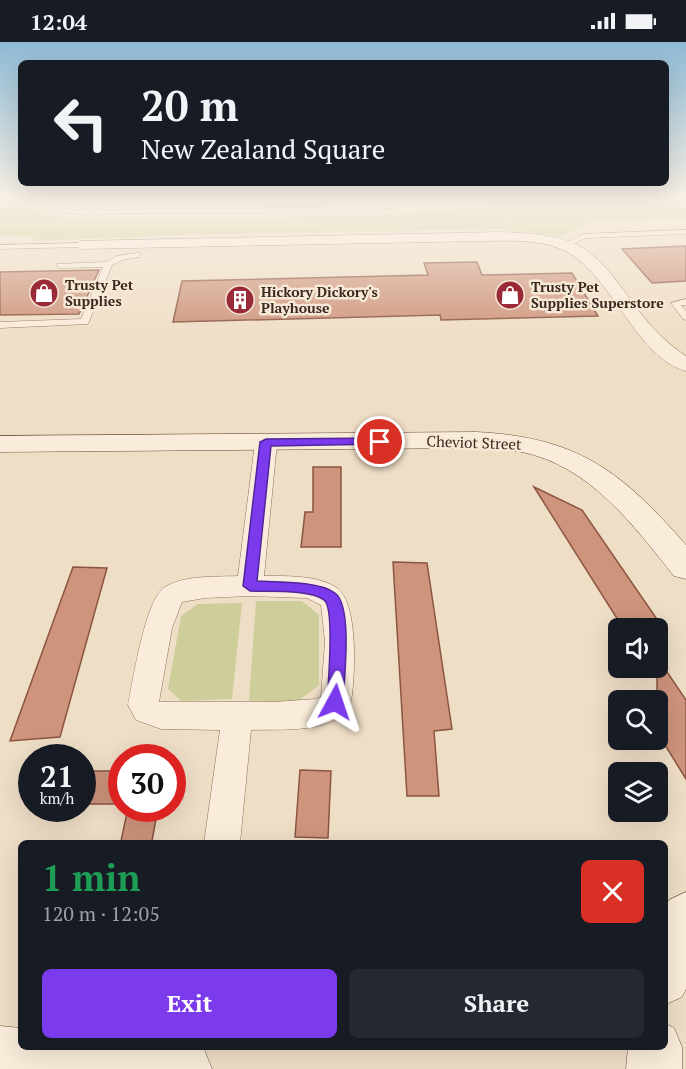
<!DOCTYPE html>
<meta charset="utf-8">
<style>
body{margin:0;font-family:"PT Serif",serif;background:#242831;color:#f1f3f6;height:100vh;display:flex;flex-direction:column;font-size:22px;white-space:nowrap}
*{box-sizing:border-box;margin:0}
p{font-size:20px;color:#9ea1a6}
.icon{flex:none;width:33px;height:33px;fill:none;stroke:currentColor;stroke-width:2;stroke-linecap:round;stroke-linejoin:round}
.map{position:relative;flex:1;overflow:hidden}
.panel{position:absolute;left:18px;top:798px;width:650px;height:210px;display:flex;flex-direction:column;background:#171b24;border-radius:9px;box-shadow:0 6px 24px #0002}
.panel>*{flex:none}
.banner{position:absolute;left:18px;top:18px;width:651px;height:126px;border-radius:9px;box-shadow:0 6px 24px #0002;background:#171b24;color:#f1f3f6;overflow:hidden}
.tools{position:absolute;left:608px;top:576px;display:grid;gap:12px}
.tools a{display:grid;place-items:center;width:60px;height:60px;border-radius:9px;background:#171b24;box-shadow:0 6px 24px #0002;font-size:30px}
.speed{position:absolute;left:18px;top:702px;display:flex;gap:12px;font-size:30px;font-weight:700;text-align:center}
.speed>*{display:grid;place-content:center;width:78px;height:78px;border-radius:50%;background:#171b24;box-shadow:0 6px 24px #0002;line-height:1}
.speed small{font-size:15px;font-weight:400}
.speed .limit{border:9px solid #d22;background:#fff;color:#111}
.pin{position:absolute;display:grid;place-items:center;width:51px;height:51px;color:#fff;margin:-26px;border:3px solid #fff;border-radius:50%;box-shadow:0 2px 6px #0007}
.me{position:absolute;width:66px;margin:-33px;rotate:5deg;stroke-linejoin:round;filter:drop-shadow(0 0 4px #0008)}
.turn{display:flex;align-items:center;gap:21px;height:126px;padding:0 24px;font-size:27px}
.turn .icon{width:78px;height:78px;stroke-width:2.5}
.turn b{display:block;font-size:42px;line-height:51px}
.round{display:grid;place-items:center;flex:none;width:63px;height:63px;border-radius:9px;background:#242831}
.head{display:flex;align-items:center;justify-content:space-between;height:102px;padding:0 24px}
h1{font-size:36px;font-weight:800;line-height:45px;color:#1e9e55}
.primary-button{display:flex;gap:12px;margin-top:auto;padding:12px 24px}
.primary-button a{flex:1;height:69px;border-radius:9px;background:#7c3aed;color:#fff;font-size:24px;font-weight:800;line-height:69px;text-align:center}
.primary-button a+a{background:#242831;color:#f1f3f6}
.status{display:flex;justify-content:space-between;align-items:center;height:42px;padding:0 30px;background:#171b24;direction:ltr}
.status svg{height:16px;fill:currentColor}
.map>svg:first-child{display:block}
.green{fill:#cece9a}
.building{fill:#ce947c;stroke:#8b5541;stroke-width:1.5}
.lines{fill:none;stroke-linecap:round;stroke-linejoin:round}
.lane-casing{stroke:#8b6f5b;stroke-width:1}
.street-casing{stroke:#8b6f5b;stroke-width:1}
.secondary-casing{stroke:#6d503e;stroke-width:1}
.lane{fill:#faecda;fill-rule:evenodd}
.street{fill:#faecda;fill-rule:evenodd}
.secondary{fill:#faecda;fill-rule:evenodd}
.route{fill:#7c3aed;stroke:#51269a;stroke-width:1.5}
.labels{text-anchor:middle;stroke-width:5;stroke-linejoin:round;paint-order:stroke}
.far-poi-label{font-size:14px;font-weight:bold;fill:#3b291f;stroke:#f6e9d6;text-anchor:start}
.street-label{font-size:15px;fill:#3b291f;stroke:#f6e9d6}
</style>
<div class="status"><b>12:04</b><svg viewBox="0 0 49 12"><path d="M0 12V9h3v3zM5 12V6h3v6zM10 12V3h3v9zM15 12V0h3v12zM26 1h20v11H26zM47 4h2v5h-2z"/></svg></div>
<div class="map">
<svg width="686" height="1027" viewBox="0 0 686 1027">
<rect width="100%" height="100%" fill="#efdec6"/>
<path class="green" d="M497 155H686V176L593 180 562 194 495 187 208 192 32 199 34 195 0 194V159C55 182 117 176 175 176 269 176 363 172 457 169L472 163 484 167 505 158Z
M256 559H302L319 573V643L297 660 249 659Z
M242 561 232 657 181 659 168 647 181 574 198 562Z"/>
<path class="building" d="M686 204V239L652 241 622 207Z
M477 220 482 233 572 231 598 274 441 278 440 273 173 280 182 239 428 233 424 221Z
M99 228 79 272 0 273V230Z
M313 425H341V505H301L305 470H313Z
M534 445 582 468 663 586H623Z
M393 520 427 521 452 687 434 689 439 754H407Z
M73 525 107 526 60 695 10 699Z
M657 615 686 658V737L657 690Z
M300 728 331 729 328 796 295 795Z
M82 729H122V762H82Z
M128 766H158L152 799H121Z"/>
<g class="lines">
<g class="lane-casing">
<path id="lane" d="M18 155C38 155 58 169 78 168 96 166 111 155 129 155L93 168 365 165 432 155 409 164 365 169 78 172 40 165Z
M686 188V192L585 196 569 205 562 203 583 192Z
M84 201 85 203 81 205 0 207V203Z
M137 211H140V215L122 218 112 223 88 282 0 286V280L81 277 103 225 60 226 56 224 57 222 106 220 117 214Z
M686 257V263H681L686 269V278L683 277 671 261Z"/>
</g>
<g class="street-casing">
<path id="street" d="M502 190C525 191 549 192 571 200 602 212 622 248 642 273 655 289 669 303 686 314V329C635 316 610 227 561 207 537 197 508 199 483 199L81 207 74 203 81 199Z
M266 395 274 396 277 401 264 534C286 534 318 533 337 546 358 561 355 629 352 653 351 660 347 667 343 673 319 691 279 687 251 688L240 801H204L220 688 161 687 136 678 128 663C133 639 145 557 165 545 185 533 216 535 238 534L255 401 258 396ZM250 554 307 556 321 563 325 599 321 655 316 657 274 660H159L172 586 182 560 205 556Z"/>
</g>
<g class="secondary-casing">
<path id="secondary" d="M476 390C578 395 621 429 686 503V537L674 534C633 483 590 424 522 410 507 407 491 407 476 406L0 410V394Z
M686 850V947L682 955 664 963V868L669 858Z
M664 981 674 986 682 1005V1027H626L628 1005H664Z
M0 984 21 986V1005H198L204 1007 212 1027H0Z"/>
</g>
<use href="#lane" class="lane"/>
<use href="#street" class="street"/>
<use href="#secondary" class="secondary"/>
</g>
<linearGradient id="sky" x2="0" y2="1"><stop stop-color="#8ebad5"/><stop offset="0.52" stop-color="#f8f0e5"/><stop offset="1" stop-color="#f8f0e5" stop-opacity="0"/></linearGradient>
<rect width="686" height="299" fill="url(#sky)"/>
<path class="route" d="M380 396 385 400 384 402 271 404 257 539C277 540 320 539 335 551 353 564 344 638 343 660L341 665 335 667 329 665 327 660C328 645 335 565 324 558 310 547 268 550 250 549L243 544 260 400 266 397Z"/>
<defs>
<g id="shop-disc" transform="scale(1.5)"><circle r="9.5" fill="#9b2a39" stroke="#f6e9d6"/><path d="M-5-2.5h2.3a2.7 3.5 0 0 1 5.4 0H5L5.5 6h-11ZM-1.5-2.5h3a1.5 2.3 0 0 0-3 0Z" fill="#fff"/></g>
<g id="building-disc" transform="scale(1.5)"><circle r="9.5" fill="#9b2a39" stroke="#f6e9d6"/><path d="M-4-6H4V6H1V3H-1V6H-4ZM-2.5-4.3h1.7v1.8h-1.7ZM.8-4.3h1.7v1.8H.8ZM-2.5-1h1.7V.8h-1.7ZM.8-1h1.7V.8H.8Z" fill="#fff"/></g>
</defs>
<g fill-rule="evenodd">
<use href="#shop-disc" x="44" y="251"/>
<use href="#shop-disc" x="510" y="253"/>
<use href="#building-disc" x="240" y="258"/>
</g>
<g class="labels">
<g class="far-poi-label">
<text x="65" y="248">Trusty Pet<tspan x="65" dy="16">Supplies</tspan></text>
<text x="531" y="250">Trusty Pet<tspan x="531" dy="16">Supplies Superstore</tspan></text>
<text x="261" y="255">Hickory Dickory's<tspan x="261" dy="16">Playhouse</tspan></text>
</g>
<g class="street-label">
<text transform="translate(474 401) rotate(2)" y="5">Cheviot Street</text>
</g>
</g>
</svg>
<div class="tools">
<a><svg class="icon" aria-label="sound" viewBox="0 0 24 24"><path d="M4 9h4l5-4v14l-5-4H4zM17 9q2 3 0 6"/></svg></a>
<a><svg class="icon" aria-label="search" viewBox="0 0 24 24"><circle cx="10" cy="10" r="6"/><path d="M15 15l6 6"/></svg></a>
<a><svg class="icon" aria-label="layers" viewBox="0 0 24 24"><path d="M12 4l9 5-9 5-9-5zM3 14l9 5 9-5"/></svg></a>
</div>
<div class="speed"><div>21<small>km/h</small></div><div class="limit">30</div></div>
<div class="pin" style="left:380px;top:400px;background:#d93025"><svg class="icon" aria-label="arrive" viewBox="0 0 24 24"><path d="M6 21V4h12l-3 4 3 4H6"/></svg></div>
<svg class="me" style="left:335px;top:660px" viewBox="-20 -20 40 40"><path d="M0-17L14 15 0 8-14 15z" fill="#7c3aed" stroke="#fff" stroke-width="4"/></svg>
<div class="banner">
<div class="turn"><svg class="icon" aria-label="left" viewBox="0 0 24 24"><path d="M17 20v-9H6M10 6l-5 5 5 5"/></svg><div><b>20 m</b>New Zealand Square</div></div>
</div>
<section class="panel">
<div class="head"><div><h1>1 min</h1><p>120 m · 12:05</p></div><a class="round" style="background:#d93025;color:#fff"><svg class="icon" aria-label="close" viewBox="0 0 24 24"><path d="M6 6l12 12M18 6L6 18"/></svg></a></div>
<div class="primary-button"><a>Exit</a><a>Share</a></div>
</section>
</div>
